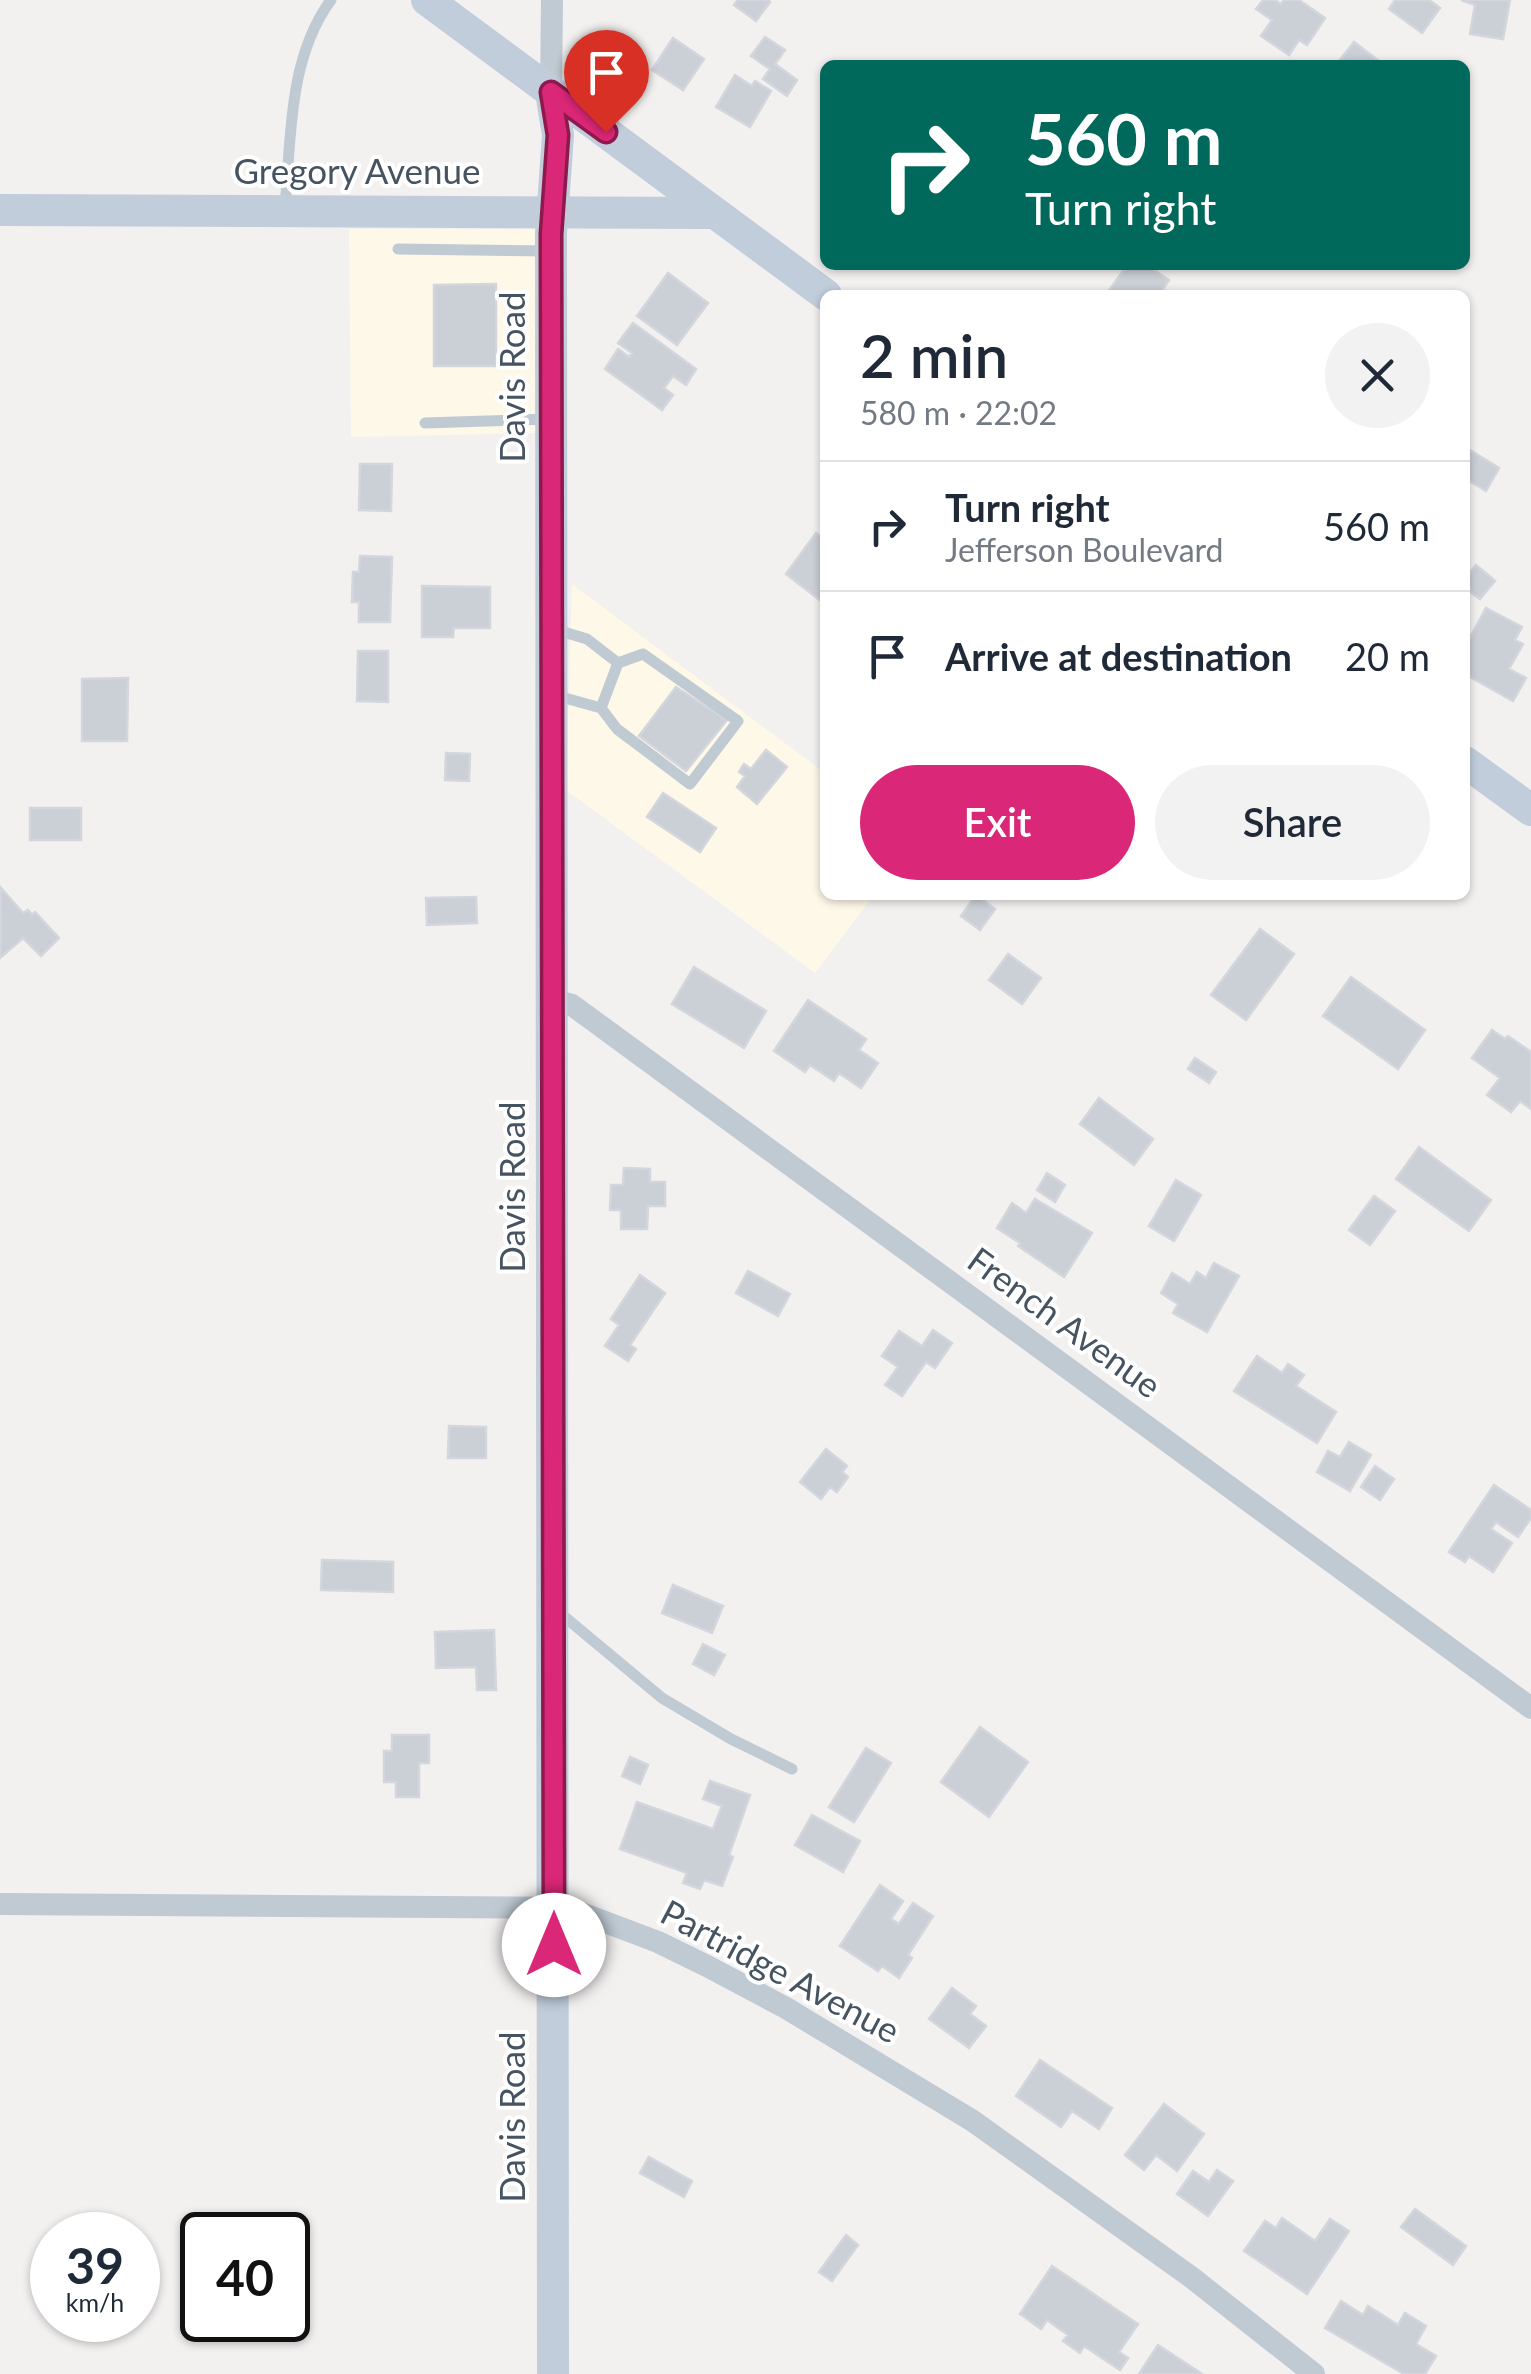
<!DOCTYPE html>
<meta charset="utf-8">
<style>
body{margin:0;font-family:Lato,sans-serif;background:#f2f2f3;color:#1f2937;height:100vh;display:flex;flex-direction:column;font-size:38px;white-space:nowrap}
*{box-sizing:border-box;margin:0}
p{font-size:32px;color:#747a83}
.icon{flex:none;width:55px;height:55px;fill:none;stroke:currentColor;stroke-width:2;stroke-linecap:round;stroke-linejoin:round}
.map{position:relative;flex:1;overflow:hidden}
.side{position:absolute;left:820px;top:290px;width:650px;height:610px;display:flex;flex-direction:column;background:#fff;border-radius:15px;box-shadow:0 2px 8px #0004}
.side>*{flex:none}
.top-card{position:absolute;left:820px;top:60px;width:650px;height:210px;border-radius:15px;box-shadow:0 2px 8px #0004;background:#00695c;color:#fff;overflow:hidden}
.speed{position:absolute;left:30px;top:2212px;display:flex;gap:20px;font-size:50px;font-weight:700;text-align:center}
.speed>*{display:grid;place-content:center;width:130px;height:130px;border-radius:50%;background:#fff;box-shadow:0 2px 8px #0004;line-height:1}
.speed small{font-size:25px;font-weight:400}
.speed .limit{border:5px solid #111;border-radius:15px;background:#fff;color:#111}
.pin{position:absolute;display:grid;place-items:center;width:85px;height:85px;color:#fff;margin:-102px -42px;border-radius:50% 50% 50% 0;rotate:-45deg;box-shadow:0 0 10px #0007}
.pin .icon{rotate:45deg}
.me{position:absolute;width:110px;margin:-55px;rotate:0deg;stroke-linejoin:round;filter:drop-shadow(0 0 8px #0008)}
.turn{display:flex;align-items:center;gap:35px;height:210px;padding:0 40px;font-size:45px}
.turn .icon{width:130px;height:130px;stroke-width:2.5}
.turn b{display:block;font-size:70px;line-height:85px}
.round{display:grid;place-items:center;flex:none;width:105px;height:105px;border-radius:52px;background:#f2f2f3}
.overview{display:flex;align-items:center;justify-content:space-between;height:170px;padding:0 40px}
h1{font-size:60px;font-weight:600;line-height:75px}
.button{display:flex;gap:20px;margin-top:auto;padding:20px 40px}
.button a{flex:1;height:115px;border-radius:60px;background:#db2777;color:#fff;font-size:40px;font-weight:600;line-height:115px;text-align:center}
.button a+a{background:#f2f2f3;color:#1f2937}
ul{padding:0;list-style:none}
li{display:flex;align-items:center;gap:30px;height:130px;padding:0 40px;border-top:2px solid #e0e1e3}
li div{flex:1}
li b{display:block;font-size:38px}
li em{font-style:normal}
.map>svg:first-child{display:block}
.commercial{fill:#fef8e8}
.building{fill:#cbcfd6;stroke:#d3d6dc;stroke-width:2.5}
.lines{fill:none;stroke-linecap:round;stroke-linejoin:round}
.lane{stroke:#bfcad3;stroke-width:11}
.street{stroke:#bfcad3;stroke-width:22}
.secondary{stroke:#c1cddb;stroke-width:32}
.route-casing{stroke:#8e194d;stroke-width:25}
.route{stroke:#db2777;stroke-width:18}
.labels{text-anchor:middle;stroke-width:8;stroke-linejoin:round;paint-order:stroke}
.street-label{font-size:35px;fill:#465360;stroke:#fff}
</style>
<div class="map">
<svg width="1531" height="2374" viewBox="0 0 1531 2374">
<rect width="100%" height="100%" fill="#f3f0f0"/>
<path class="commercial" d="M349 229H539L542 433 351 437Z
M572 584 825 773V895H874L815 973 566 790Z"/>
<path class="building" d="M738 0H768L770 2 756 21 734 5Z
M1263 0H1275L1281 4 1284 0H1299L1325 18 1307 45 1299 40 1289 55 1261 36 1272 20 1256 9Z
M1395 0H1429L1440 8 1422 33 1389 9Z
M1461 0H1510L1503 39 1470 34 1475 5Z
M765 37 785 50 775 64 797 80 787 96 763 79 770 69 751 56Z
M673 38 704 59 683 90 652 70Z
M1354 42 1384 65H1336Z
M735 75 752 86 755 81 771 91 750 127 716 107Z
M1127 265H1147L1169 280 1159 295H1106Z
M668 273 708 303 677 345 637 316Z
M496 284V366H434V285Z
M633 323 696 369 686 385 673 376 664 388 673 395 662 410 605 369 618 349 629 357 632 353 618 343Z
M1465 447 1499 468 1486 491 1465 478Z
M360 464H392L391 511 359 510Z
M816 533 825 540V604L786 574Z
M360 556 392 557 390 622H359V602H352L353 572H359Z
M1476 565 1495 581 1480 599 1465 588V579Z
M422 586 490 587V628H454L453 637H422Z
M1486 608 1522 627 1515 640 1523 644 1509 669 1526 678 1513 701 1465 674V647Z
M358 651H388V702L357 701Z
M128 678 127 741H82V679Z
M676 687 727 720 686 771 639 736Z
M766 750 787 767 757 804 737 787 745 776 739 772 744 764 751 769Z
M446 753 470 754 469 781 445 780Z
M663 793 716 828 700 852 647 817Z
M30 808H81V840H30Z
M1 888 23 913 28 910 32 915 35 912 59 938 41 956 23 938 0 958Z
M976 895 995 909 980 930 961 916Z
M476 897 477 923 427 925 426 898Z
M1260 929 1294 954 1246 1020 1211 995Z
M1008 954 1041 978 1022 1004 989 980Z
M694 967 766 1011 744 1048 672 1004Z
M1351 977 1425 1030 1398 1069 1323 1016Z
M808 1000 866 1039 859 1050 878 1063 861 1088 839 1073 834 1081 810 1065 805 1072 774 1051Z
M1492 1030 1505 1039 1508 1036 1531 1052V1109L1520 1101 1511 1112 1487 1095 1500 1078 1472 1058Z
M1195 1058 1216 1072 1209 1083 1188 1069Z
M1099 1098 1153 1139 1134 1165 1080 1124Z
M1419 1147 1491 1200 1469 1231 1396 1179Z
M624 1168 650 1169V1182H665V1206H648L647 1229H621V1210H610L611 1185H623Z
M1047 1173 1065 1185 1055 1202 1037 1190Z
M1176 1180 1201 1195 1174 1241 1149 1226Z
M1374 1196 1395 1211 1370 1245 1349 1230Z
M1035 1199 1092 1233 1064 1277 1018 1246 1020 1243 997 1228 1012 1203 1026 1213Z
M1214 1263 1239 1276 1207 1332 1173 1313 1178 1304 1161 1293 1172 1273 1190 1284 1197 1272 1206 1278Z
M748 1271 790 1294 778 1316 736 1293Z
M640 1275 665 1293 630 1345 636 1349 628 1361 605 1346 619 1325 611 1319Z
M933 1330 952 1343 935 1368 926 1362 902 1396 885 1385 898 1367 882 1356 899 1331 922 1346Z
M1257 1356 1282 1373 1288 1364 1304 1375 1296 1386 1336 1412 1317 1443 1234 1391Z
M449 1426 486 1427V1458H448Z
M1349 1442 1371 1455 1350 1491 1317 1472 1328 1451 1340 1457Z
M826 1449 847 1466 842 1472 848 1477 837 1492 830 1487 821 1499 800 1482Z
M1375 1466 1394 1479 1380 1500 1361 1487Z
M1494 1485 1531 1510V1518L1518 1537 1496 1522 1491 1529 1512 1543 1493 1572 1469 1556 1465 1562 1449 1552Z
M322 1560 393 1562V1592L321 1590Z
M673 1585 723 1606 712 1633 662 1613Z
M494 1630 496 1690H477L476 1667 436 1668 435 1632Z
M703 1644 725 1655 714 1675 693 1664Z
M980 1727 1028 1762 989 1817 941 1782Z
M392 1735H429V1763H419V1797H396V1782H384V1751H392Z
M866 1748 891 1763 854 1822 829 1807Z
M630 1757 648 1765 640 1784 622 1776Z
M710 1781 750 1795 729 1855 733 1857 722 1886 704 1880 700 1889 683 1883 687 1873 620 1849 637 1802 713 1829 722 1806 703 1799Z
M812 1815 860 1841 843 1872 795 1845Z
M880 1885 903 1901 891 1919 899 1924 913 1903 933 1916 908 1955 912 1958 899 1978 882 1966 878 1971 840 1946Z
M952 1988 976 2006 970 2014 986 2026 969 2048 929 2019Z
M1040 2060 1112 2108 1099 2129 1072 2111 1061 2127 1016 2096Z
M1164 2104 1204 2134 1177 2171 1156 2155 1144 2170 1125 2155Z
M649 2157 692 2181 684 2197 640 2173Z
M1217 2170 1233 2181 1208 2216 1177 2194 1193 2171 1209 2182Z
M1415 2209 1466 2246 1453 2265 1401 2227Z
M1282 2218 1315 2241 1330 2219 1349 2231 1307 2294 1244 2251 1265 2221 1276 2228Z
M846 2235 858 2245 832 2281 819 2272Z
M1052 2266 1138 2324 1119 2352 1128 2358 1120 2370 1084 2346 1080 2353 1063 2341 1068 2335 1047 2320 1041 2329 1020 2314Z
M1341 2301 1363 2315 1368 2306 1398 2325 1405 2313 1426 2326 1416 2344 1436 2356 1425 2374H1404L1325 2328Z
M1158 2345 1202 2374H1139Z"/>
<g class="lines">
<path class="lane" d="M285 208C291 139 288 58 331 0
M398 249 549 251
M425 423 549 419
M554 695 601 708 618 663 587 639 557 630
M601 708 617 729 690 784 738 721 643 654 618 663
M560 1613 662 1698 731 1739 792 1769"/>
<path class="street" d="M551 92 552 0
M553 1000 572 1005 1531 1708
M0 1904 568 1908 658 1942 707 1966 786 2008 973 2121 1191 2277 1314 2374"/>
<path class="secondary" d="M427 0 826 295
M551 92 558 135 551 233 553 2374
M0 210 714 213
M1465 762 1531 810"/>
</g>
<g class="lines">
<g class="route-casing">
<path id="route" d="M554 1945 551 234 558 135 551 92 606 132"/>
</g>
<use href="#route" class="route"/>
</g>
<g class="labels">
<g class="street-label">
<text x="357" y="184">Gregory Avenue</text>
<text transform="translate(513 377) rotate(-90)" y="12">Davis Road</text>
<text transform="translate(513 1187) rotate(-90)" y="12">Davis Road</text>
<text transform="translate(1064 1323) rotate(36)" y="12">French Avenue</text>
<text transform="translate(780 1972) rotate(28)" y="12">Partridge Avenue</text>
<text transform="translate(513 2117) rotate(-90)" y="12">Davis Road</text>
</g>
</g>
</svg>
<div class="speed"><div>39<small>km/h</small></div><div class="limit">40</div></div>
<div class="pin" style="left:606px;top:132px;background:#d93025"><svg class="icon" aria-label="arrive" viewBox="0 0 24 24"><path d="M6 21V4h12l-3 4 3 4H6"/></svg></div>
<svg class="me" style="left:554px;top:1945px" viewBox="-20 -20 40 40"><circle r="19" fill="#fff"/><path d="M0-13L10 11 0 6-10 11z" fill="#db2777"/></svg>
<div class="top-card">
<div class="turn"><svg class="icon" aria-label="right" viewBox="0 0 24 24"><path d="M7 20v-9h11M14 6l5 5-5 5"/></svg><div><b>560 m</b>Turn right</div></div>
</div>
<section class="side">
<div class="overview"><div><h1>2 min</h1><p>580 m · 22:02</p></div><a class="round"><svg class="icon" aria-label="close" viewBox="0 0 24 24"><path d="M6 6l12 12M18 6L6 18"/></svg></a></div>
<ul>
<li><svg class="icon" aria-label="right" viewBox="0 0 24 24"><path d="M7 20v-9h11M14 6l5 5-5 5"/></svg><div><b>Turn right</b><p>Jefferson Boulevard</p></div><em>560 m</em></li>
<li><svg class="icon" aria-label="arrive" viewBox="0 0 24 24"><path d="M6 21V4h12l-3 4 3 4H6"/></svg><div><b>Arrive at destination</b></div><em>20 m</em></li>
</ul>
<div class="button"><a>Exit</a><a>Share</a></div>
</section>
</div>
